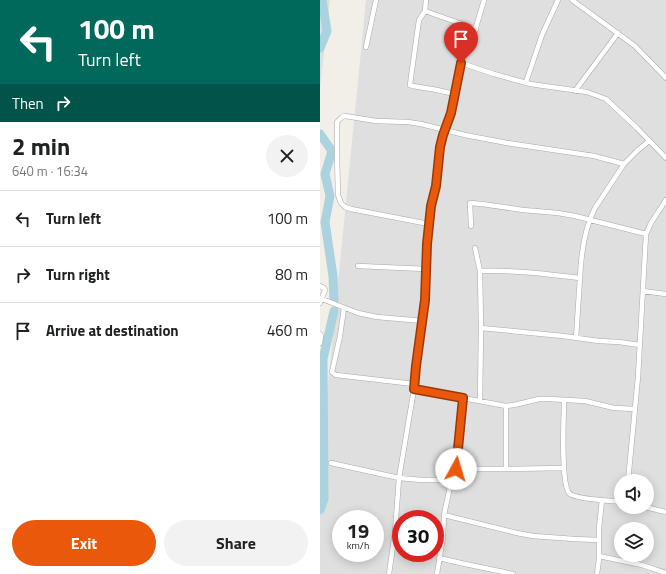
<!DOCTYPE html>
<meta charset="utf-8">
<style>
body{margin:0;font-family:"Titillium Web",sans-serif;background:#f2f2f2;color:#202124;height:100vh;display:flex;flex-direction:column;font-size:15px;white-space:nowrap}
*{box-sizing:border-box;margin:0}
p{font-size:13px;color:#757577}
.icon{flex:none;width:22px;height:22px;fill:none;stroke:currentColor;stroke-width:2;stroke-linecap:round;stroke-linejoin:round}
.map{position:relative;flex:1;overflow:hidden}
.sheet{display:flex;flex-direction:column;background:#fff;width:320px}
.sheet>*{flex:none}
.banner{background:#00695c;color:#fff;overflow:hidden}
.controls{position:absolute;left:294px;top:474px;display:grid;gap:8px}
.controls a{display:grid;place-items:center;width:40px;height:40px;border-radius:50%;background:#fff;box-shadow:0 2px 10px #0003;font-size:20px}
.speed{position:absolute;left:12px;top:510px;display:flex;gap:8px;font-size:20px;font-weight:700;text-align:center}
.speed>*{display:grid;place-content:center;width:52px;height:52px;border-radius:50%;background:#fff;box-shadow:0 2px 10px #0003;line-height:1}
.speed small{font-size:10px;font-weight:400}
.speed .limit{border:6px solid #d22;background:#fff;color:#111}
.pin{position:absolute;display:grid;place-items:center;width:34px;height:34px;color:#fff;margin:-41px -17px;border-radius:50% 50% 50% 0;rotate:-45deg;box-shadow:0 0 4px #0007}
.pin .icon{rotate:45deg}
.me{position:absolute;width:44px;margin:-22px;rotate:6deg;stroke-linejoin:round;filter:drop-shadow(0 0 3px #0008)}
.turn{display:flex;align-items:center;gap:14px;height:84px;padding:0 12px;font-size:18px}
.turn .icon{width:52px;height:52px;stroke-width:2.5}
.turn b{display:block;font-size:28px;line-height:34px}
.then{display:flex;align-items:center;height:38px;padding:0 12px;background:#0003;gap:8px;font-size:15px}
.round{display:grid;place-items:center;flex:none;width:42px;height:42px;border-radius:21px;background:#f2f2f2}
.summary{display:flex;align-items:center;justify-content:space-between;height:68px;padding:0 12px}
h1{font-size:24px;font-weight:700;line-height:30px}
.button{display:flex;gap:8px;margin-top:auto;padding:8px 12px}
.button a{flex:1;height:46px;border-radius:24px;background:#ea580c;color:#fff;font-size:16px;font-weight:700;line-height:46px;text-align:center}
.button a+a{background:#f2f2f2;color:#202124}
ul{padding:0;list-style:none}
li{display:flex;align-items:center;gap:12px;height:56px;padding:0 12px;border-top:1px solid #e0e0e0}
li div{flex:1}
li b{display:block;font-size:15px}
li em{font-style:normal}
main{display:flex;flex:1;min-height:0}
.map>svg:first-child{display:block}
.residential{fill:#e0dfdf;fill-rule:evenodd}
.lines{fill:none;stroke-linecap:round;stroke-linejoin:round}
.river{stroke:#aad3df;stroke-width:9}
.minor-casing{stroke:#a9a9a9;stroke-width:5.5}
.minor{stroke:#fff;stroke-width:4.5}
.route-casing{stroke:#983908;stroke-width:10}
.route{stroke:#ea580c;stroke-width:7}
</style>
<main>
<section class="sheet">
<div class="banner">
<div class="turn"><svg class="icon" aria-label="left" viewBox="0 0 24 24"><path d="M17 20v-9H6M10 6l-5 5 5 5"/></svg><div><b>100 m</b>Turn left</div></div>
<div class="then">Then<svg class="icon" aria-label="right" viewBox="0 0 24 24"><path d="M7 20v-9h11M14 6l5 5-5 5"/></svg></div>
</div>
<div class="summary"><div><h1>2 min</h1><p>640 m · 16:34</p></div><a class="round"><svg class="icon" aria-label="close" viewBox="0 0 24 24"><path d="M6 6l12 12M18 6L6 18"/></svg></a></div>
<ul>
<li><svg class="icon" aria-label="left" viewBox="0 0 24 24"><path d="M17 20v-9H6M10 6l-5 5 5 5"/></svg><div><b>Turn left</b></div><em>100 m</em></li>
<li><svg class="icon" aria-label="right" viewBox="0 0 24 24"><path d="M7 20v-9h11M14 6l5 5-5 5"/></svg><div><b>Turn right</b></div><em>80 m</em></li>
<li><svg class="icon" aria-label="arrive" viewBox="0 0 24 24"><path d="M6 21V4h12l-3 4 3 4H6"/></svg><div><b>Arrive at destination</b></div><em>460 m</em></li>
</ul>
<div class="button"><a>Exit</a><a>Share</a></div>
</section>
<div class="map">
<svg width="346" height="574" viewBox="0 0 346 574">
<rect width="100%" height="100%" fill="#f2efe9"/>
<path class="residential" d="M0 0H10L0 88Z
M46 0H346V574H0V465ZM301 481H327V507H301ZM21 519H55V553H21ZM81 519H115V553H81ZM301 529H327V555H301Z"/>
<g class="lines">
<path class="river" d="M0 48 7 31 2 0
M0 134 12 151 5 174 10 196 5 222 13 276 14 300
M0 510 4 499 3 359 14 311"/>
<g class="minor-casing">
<path id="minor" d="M106 0 105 11 99 20 91 77 90 85 93 86 117 90 134 94
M164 0 154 34 141 63 131 113 125 130 145 135 187 143 274 156 304 164
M252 0 315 46 346 78
M105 11 156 29
M46 47 56 0
M141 63 174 74 210 84 267 92 286 99 317 128 346 158
M206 82 222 35 238 0
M255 91 298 33
M151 226 150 203 162 204 203 210 238 213 255 216 326 234
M155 248 160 271 161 328 160 401
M38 266 106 269
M160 271C193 270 226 274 260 278L256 338
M260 278C261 254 264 229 275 208L304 164 318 150 329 141
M0 286 4 288 5 290 0 303
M323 291 346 294
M2 299 38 313 57 317 103 321
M24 308 20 336 12 372 16 375 94 384
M161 328 243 336 279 341 299 342 320 345
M0 334 1 336 0 343
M94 389 186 406 194 405 219 399H229L265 401 294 408 315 409
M244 400C244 415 240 486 250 494 259 500 289 500 301 502
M11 463 79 478 102 480H119L131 482
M136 469H186L243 468
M186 469V406
M308 481 318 377 326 234 331 223 346 200
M325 507 346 512
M124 515 197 533 213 536 254 539 279 540
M279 556 322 565 346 573
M119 558 145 564 193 574
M69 574 75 532 79 478 94 389 96 366 104 308 106 291 107 244 109 224 111 206 116 186 120 147 125 130 101 124 88 122 56 121 25 116 22 117 17 122V155L18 195 21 203 25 207 31 209 109 224
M117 574 123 537 124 515 131 482 136 469 143 398
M277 574 279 559V528L282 500"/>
</g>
<use href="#minor" class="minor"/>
</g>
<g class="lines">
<g class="route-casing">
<path id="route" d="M136 469 143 398 94 389 96 366 105 300 107 244 111 206 116 186 120 147 123 135 131 113 141 63"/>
</g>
<use href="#route" class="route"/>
</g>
</svg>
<div class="controls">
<a><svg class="icon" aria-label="sound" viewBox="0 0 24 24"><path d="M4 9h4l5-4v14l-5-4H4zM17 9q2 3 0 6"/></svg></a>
<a><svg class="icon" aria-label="layers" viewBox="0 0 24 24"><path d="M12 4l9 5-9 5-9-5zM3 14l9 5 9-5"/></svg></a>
</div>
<div class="speed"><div>19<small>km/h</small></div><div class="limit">30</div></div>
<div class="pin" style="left:141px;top:63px;background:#d93025"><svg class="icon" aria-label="arrive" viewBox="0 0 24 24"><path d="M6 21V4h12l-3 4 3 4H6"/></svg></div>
<svg class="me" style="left:136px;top:469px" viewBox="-20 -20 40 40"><circle r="19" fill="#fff"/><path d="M0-13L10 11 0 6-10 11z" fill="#ea580c"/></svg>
</div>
</main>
